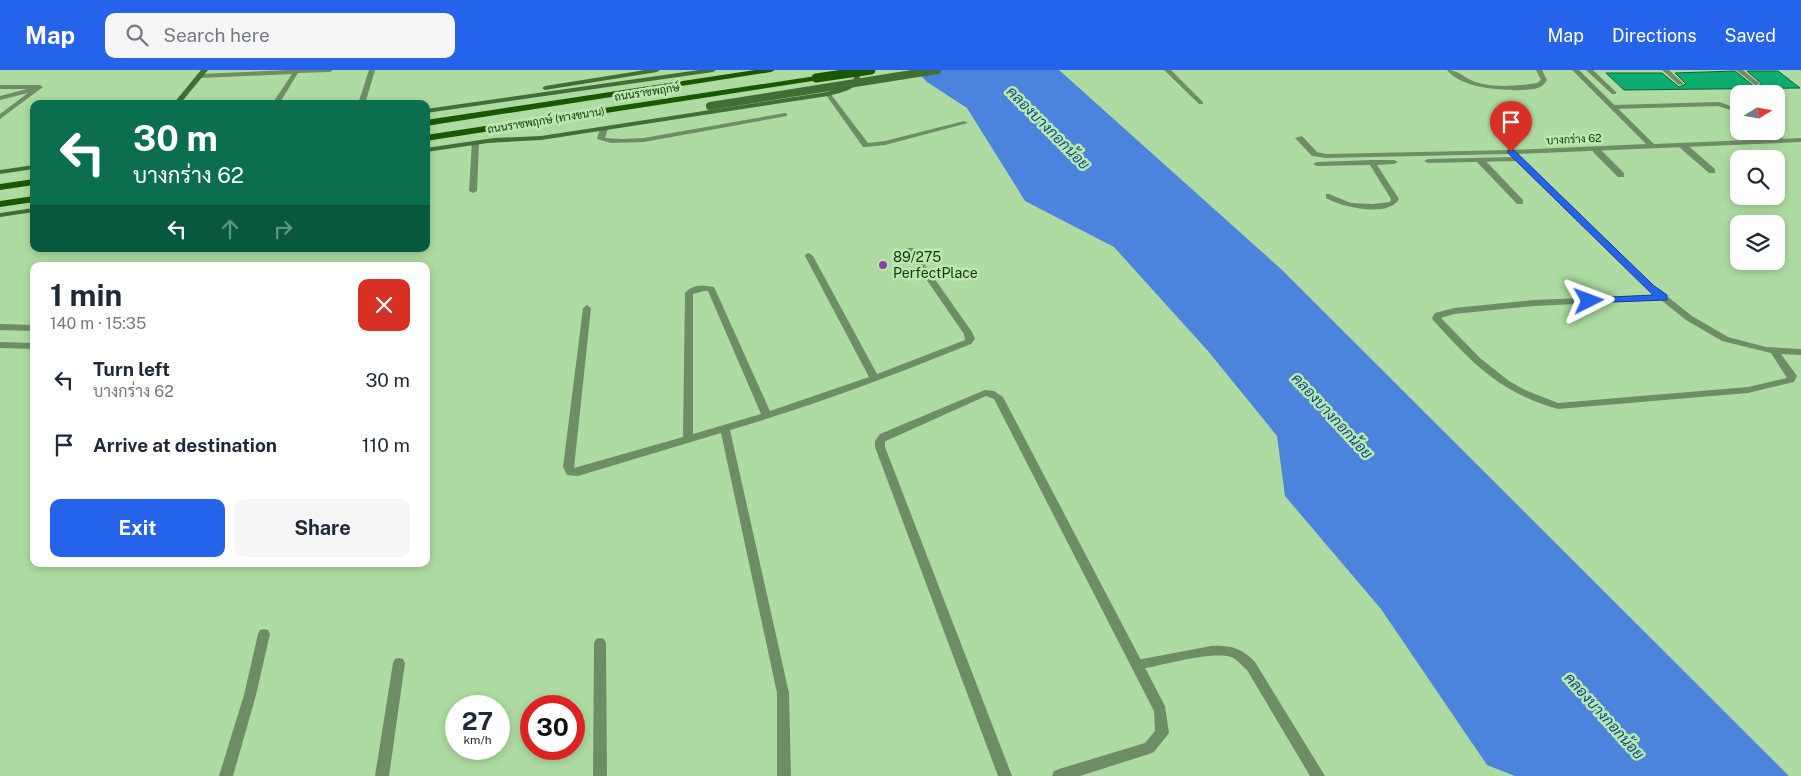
<!DOCTYPE html>
<meta charset="utf-8">
<style>
body{margin:0;font-family:"Public Sans",Sarabun,sans-serif;background:#f6f6f7;color:#1f2937;height:100vh;display:flex;flex-direction:column;font-size:19px;white-space:nowrap}
*{box-sizing:border-box;margin:0}
p{font-size:16px;color:#747a83}
.icon{flex:none;width:28px;height:28px;fill:none;stroke:currentColor;stroke-width:2;stroke-linecap:round;stroke-linejoin:round}
.map{position:relative;flex:1;overflow:hidden}
.sheet{position:absolute;left:30px;top:192px;width:400px;height:305px;display:flex;flex-direction:column;background:#fff;border-radius:10px;box-shadow:0 2px 8px #0003}
.sheet>*{flex:none}
.top-card{position:absolute;left:30px;top:30px;width:400px;height:152px;border-radius:10px;box-shadow:0 2px 8px #0003;background:#0b6e4f;color:#fff;overflow:hidden}
.needle{width:32px;rotate:79deg}
.controls{position:absolute;left:1730px;top:15px;display:grid;gap:10px}
.controls a{display:grid;place-items:center;width:55px;height:55px;border-radius:10px;background:#fff;box-shadow:0 2px 8px #0003;font-size:25px}
.speed{position:absolute;left:445px;top:625px;display:flex;gap:10px;font-size:25px;font-weight:700;text-align:center}
.speed>*{display:grid;place-content:center;width:65px;height:65px;border-radius:50%;background:#fff;box-shadow:0 2px 8px #0003;line-height:1}
.speed small{font-size:12px;font-weight:400}
.speed .limit{border:8px solid #d22;background:#fff;color:#111}
.pin{position:absolute;display:grid;place-items:center;width:42px;height:42px;color:#fff;margin:-51px -21px;border-radius:50% 50% 50% 0;rotate:-45deg;box-shadow:0 0 5px #0007}
.pin .icon{rotate:45deg}
.me{position:absolute;width:55px;margin:-28px;rotate:87deg;stroke-linejoin:round;filter:drop-shadow(0 0 4px #0008)}
.turn{display:flex;align-items:center;gap:18px;height:105px;padding:0 20px;font-size:22px}
.turn .icon{width:65px;height:65px;stroke-width:2.5}
.turn b{display:block;font-size:35px;line-height:42px}
.lanes{display:flex;align-items:center;height:48px;padding:0 20px;background:#0003;justify-content:center;gap:25px;direction:ltr}
.lanes .off{opacity:.35}
.round{display:grid;place-items:center;flex:none;width:52px;height:52px;border-radius:10px;background:#f6f6f7}
.overview{display:flex;align-items:center;justify-content:space-between;height:85px;padding:0 20px}
h1{font-size:30px;font-weight:700;line-height:38px}
.primary-button{display:flex;gap:10px;margin-top:auto;padding:10px 20px}
.primary-button a{flex:1;height:58px;border-radius:10px;background:#2563eb;color:#fff;font-size:20px;font-weight:700;line-height:58px;text-align:center}
.primary-button a+a{background:#f6f6f7;color:#1f2937}
ul{padding:0;list-style:none}
li{display:flex;align-items:center;gap:15px;height:65px;padding:0 20px}
li div{flex:1}
li b{display:block;font-size:19px}
li em{font-style:normal}
header{display:flex;align-items:center;gap:30px;box-sizing:border-box;height:70px;padding:0 25px;background:#2563eb;color:#fff}
header strong{font-size:24px}
nav{display:flex;gap:28px;margin-inline-start:auto;font-size:18px}
.search{width:350px;height:45px;background:#f6f6f7;display:flex;align-items:center;gap:12px;box-sizing:border-box;padding:0 18px;border-radius:10px;color:#747a83;font-size:19px}
.map>svg:first-child{display:block}
.water{fill:#4c84dd}
.building{fill:#0dad71;stroke:#0d5f3d}
.lines{fill:none;stroke-linecap:round;stroke-linejoin:round}
.lane{fill:#6e8d67;fill-rule:evenodd}
.street{fill:#6e8d67;fill-rule:evenodd}
.secondary{fill:#406e34;fill-rule:evenodd}
.primary{fill:#1a5701;fill-rule:evenodd}
.secondary-bridge{stroke:#406e34;stroke-width:8}
.primary-bridge{stroke:#1a5701;stroke-width:9}
.route{fill:#2563eb;stroke:#184099}
.poi-dot{fill:#943ca9;stroke:#b9e9ad;stroke-width:2}
.labels{text-anchor:middle;stroke-width:5;stroke-linejoin:round;paint-order:stroke}
.far-street-label{font-size:11px;fill:#1d2f18;stroke:#b9e9ad}
.poi-label{font-size:14px;fill:#1d2f18;stroke:#b9e9ad;text-anchor:start}
.water-label{font-size:15px;font-style:italic;fill:#124797;stroke:#b9e9ad}
</style>
<header>
<strong>Map</strong>
<div class="search"><svg class="icon" aria-label="search" viewBox="0 0 24 24"><circle cx="10" cy="10" r="6"/><path d="M15 15l6 6"/></svg>Search here</div>
<nav><a>Map</a><a>Directions</a><a>Saved</a></nav>
</header>
<div class="map">
<svg width="1801" height="706" viewBox="0 0 1801 706">
<rect width="100%" height="100%" fill="#addba1"/>
<path class="water" d="M916 0H1059L1281 199 1789 706H1515L1487 695 1381 539 1285 426 1277 366 1208 281 1114 177 1025 131 967 38 927 12Z"/>
<path class="building" d="M1735 1 1755 17 1762 14 1747 1H1778L1800 18 1624 20 1606 3H1662L1679 17 1686 14 1675 3Z"/>
<g class="lines">
<path class="lane" d="M288 0H333L330 2 298 3 279 34H272L292 4 201 8 198 6 201 4Z
M369 0H375L365 34H358Z
M1447 0C1458 0 1465 8 1475 12 1495 18 1516 16 1537 13L1541 10 1536 0H1542L1547 10C1547 11 1543 15 1542 16 1530 24 1480 19 1467 13 1459 10 1452 6 1447 0Z
M0 15H40L43 17 0 49V44L28 23 0 30V26L27 19H0Z
M1719 32 1739 39V43L1718 36 1612 39 1609 37 1612 35Z
M785 43 787 44V46L644 72 611 73 597 69 600 59 604 57 608 59 605 68 622 69 644 68Z
M1766 61H1774L1786 71 1779 73Z
M472 71 479 73 477 121 473 123 469 121Z
M1679 73H1685L1715 99V103H1709L1679 77Z
M1593 78H1599L1624 103V107H1618L1593 82Z
M1477 88H1483L1523 130V134H1517L1477 92Z
M0 254 34 255V261L0 260Z
M1211 576C1230 575 1242 578 1255 592L1325 706H1310L1247 600C1242 596 1237 589 1231 587 1209 581 1161 596 1137 600L1133 599 1131 595 1133 591 1137 590Z"/>
<path class="street" d="M1164 0H1171L1203 32V34H1199Z
M1572 0H1579L1654 74 1801 68V72L1517 84 1653 215 1692 246 1728 267 1766 277 1801 279V285L1781 284 1797 306 1794 312 1748 323 1558 339C1499 322 1473 294 1433 250L1432 248 1435 243 1454 238 1534 230 1654 225 1516 91 1428 93 1424 91 1428 89 1512 87 1509 84 1326 88 1312 86 1295 68 1302 66 1317 82 1326 84 1511 80 1646 74ZM1661 230 1686 250 1722 271 1771 283 1787 308 1748 317 1558 333 1525 320 1509 311 1480 288 1441 248 1454 244 1534 236Z
M1586 0H1593L1616 22V24H1612Z
M1662 0H1669L1684 14 1679 15Z
M1736 0H1743L1760 14 1755 15Z
M826 23H830L868 73 885 71 964 51 968 53 885 75 866 77H863L826 25Z
M1372 90H1394L1398 92 1394 94 1377 95 1399 129C1389 148 1341 137 1326 128V124H1329L1351 133 1373 134 1390 132 1391 129 1370 95 1317 96 1313 94 1317 92Z
M907 178H913L972 262 975 269 971 274C892 306 812 336 730 360L789 623 791 706H777V623L721 363 578 406 567 405 563 397 583 238 587 235 591 238 574 398 683 367 685 223C692 214 704 215 714 217L715 219 770 341 869 307 805 186 806 184 809 183 813 186 877 304 965 270 964 264 906 180ZM704 221H708L761 344 693 364V224Z
M0 272 34 273V279L0 278Z
M985 320 994 321 1003 327 1165 636 1169 663 1154 682 1149 684 1080 706H1052L1054 701 1059 699 1145 673 1155 661 1154 641 994 329 986 326 888 370 885 372V377L1012 706H998L875 377V371L880 364Z
M264 559 268 560 270 564 256 625 233 706H219L244 625 258 564 260 560Z
M600 568 604 569 606 573 607 706H593L594 573 596 569Z
M399 588 403 589 405 593 389 706H375L393 593 395 589Z"/>
<path class="secondary" d="M201 0H208L180 34H173Z
M645 0H660L657 2 545 20 542 18 545 16Z
M699 0H716L713 2 426 43V39Z
M850 0H856L860 7C858 20 839 23 828 26L541 70 488 73 426 82V78L494 68 541 66 827 22 847 16 853 11 854 7Z
M34 95V99L0 104V100Z
M34 138V142L0 147V143Z"/>
<path class="primary" d="M755 0H775L771 2 426 56V50Z
M816 6 820 8 819 10 426 71V65Z
M34 109V115L0 120V114Z
M34 126V132L0 137V131Z"/>
<path class="secondary-bridge" d="M710 36 937 0"/>
<path class="primary-bridge" d="M816 8 871 0"/>
</g>
<path class="route" d="M1508 80H1514L1653 215 1667 225V230L1586 233 1584 231 1589 228 1653 225 1508 83Z"/>
<circle class="poi-dot" cx="883" cy="195" r="5"/>
<g class="labels">
<g class="far-street-label">
<text transform="translate(647 22) rotate(-9)" y="4">ถนนราชพฤกษ์</text>
<text transform="translate(546 50) rotate(-9)" y="4">ถนนราชพฤกษ์ (ทางขนาน)</text>
<text transform="translate(1574 69) rotate(-3)" y="4">บางกร่าง 62</text>
</g>
<g class="poi-label">
<text x="893" y="192">89/275<tspan x="893" dy="16">PerfectPlace</tspan></text>
</g>
<g class="water-label">
<text transform="translate(1048 58) rotate(45)" y="5">คลองบางกอกน้อย</text>
<text transform="translate(1332 346) rotate(47)" y="5">คลองบางกอกน้อย</text>
<text transform="translate(1604 646) rotate(48)" y="5">คลองบางกอกน้อย</text>
</g>
</g>
</svg>
<div class="controls">
<a><svg class="needle" viewBox="-14 -14 28 28"><path d="M0-13l5 13h-10z" fill="#e53935"/><path d="M0 13l5-13h-10z" fill="#747a83"/></svg></a>
<a><svg class="icon" aria-label="search" viewBox="0 0 24 24"><circle cx="10" cy="10" r="6"/><path d="M15 15l6 6"/></svg></a>
<a><svg class="icon" aria-label="layers" viewBox="0 0 24 24"><path d="M12 4l9 5-9 5-9-5zM3 14l9 5 9-5"/></svg></a>
</div>
<div class="speed"><div>27<small>km/h</small></div><div class="limit">30</div></div>
<div class="pin" style="left:1511px;top:82px;background:#d93025"><svg class="icon" aria-label="arrive" viewBox="0 0 24 24"><path d="M6 21V4h12l-3 4 3 4H6"/></svg></div>
<svg class="me" style="left:1589px;top:231px" viewBox="-20 -20 40 40"><path d="M0-17L14 15 0 8-14 15z" fill="#2563eb" stroke="#fff" stroke-width="4"/></svg>
<div class="top-card">
<div class="turn"><svg class="icon" aria-label="left" viewBox="0 0 24 24"><path d="M17 20v-9H6M10 6l-5 5 5 5"/></svg><div><b>30 m</b>บางกร่าง 62</div></div>
<div class="lanes"><svg class="icon" aria-label="left" viewBox="0 0 24 24"><path d="M17 20v-9H6M10 6l-5 5 5 5"/></svg><svg class="icon off" aria-label="ahead" viewBox="0 0 24 24"><path d="M12 20V5M6 11l6-6 6 6"/></svg><svg class="icon off" aria-label="right" viewBox="0 0 24 24"><path d="M7 20v-9h11M14 6l5 5-5 5"/></svg></div>
</div>
<section class="sheet">
<div class="overview"><div><h1>1 min</h1><p>140 m · 15:35</p></div><a class="round" style="background:#d93025;color:#fff"><svg class="icon" aria-label="close" viewBox="0 0 24 24"><path d="M6 6l12 12M18 6L6 18"/></svg></a></div>
<ul>
<li><svg class="icon" aria-label="left" viewBox="0 0 24 24"><path d="M17 20v-9H6M10 6l-5 5 5 5"/></svg><div><b>Turn left</b><p>บางกร่าง 62</p></div><em>30 m</em></li>
<li><svg class="icon" aria-label="arrive" viewBox="0 0 24 24"><path d="M6 21V4h12l-3 4 3 4H6"/></svg><div><b>Arrive at destination</b></div><em>110 m</em></li>
</ul>
<div class="primary-button"><a>Exit</a><a>Share</a></div>
</section>
</div>
